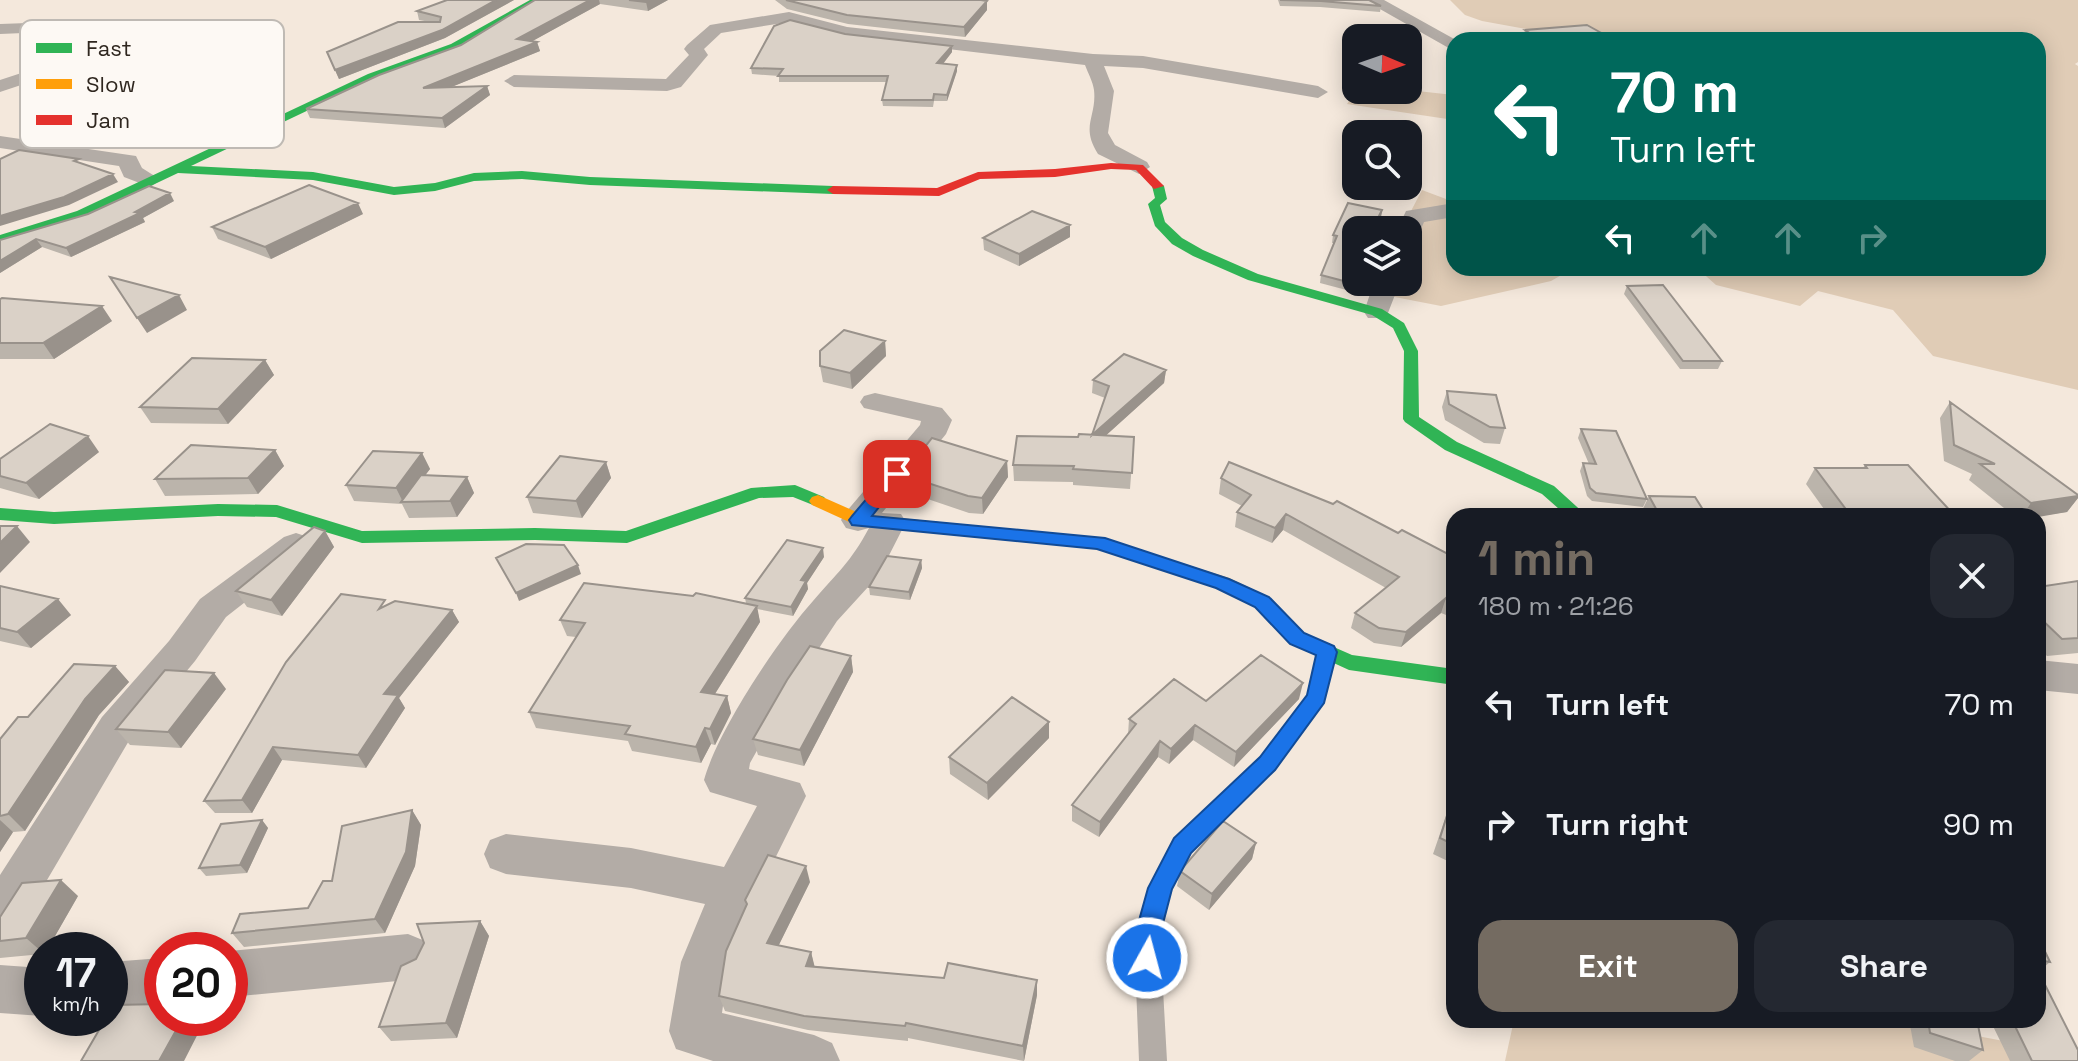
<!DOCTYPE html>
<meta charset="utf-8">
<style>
body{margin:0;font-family:"Space Grotesk",sans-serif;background:#242831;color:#f1f3f6;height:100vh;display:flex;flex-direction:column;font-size:30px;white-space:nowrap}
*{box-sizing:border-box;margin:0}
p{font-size:26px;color:#9ea1a6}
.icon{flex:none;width:44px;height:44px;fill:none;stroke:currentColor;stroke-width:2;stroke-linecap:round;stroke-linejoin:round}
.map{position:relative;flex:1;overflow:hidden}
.drawer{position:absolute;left:1446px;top:508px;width:600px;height:520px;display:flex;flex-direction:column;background:#171b24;border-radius:24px;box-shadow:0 4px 20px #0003}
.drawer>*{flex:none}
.hud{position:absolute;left:1446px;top:32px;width:600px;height:244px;border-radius:24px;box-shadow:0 4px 20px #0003;background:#00695c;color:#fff;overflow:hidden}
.needle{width:52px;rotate:92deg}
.controls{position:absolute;left:1342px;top:24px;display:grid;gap:16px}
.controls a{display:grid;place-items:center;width:80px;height:80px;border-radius:16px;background:#171b24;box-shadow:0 4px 20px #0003;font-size:40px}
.speed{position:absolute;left:24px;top:932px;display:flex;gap:16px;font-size:40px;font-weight:700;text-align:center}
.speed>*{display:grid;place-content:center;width:104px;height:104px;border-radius:50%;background:#171b24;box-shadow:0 4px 20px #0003;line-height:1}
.speed small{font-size:20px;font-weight:400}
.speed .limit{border:12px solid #d22;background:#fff;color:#111}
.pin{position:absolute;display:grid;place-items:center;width:68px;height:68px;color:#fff;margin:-34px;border-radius:16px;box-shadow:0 4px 12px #0006}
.me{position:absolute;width:88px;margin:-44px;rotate:7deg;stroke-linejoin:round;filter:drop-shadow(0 0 6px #0008)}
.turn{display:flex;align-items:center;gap:28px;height:168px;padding:0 32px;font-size:36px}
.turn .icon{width:104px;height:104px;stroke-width:2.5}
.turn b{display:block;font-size:56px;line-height:68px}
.lanes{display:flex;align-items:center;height:76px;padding:0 32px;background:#0003;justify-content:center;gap:40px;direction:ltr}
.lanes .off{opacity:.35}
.round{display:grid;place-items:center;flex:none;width:84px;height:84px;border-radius:24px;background:#242831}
.overview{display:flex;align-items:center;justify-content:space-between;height:136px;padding:0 32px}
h1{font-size:48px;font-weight:700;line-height:60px;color:#746b61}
.action{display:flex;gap:16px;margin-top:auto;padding:16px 32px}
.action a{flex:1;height:92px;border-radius:24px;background:#746b61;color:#fff;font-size:32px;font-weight:700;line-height:92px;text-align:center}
.action a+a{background:#242831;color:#f1f3f6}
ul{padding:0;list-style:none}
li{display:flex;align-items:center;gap:24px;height:120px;padding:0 32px}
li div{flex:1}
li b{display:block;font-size:30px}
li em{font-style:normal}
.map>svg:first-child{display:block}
.green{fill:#e0ccb6}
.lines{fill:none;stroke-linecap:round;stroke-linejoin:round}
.lane{fill:#b3aca6;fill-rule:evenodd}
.street{fill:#b3aca6;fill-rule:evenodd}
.fast{fill:#30b455;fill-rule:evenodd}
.slow{fill:#ff9f0a;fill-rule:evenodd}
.jam{fill:#e5322d;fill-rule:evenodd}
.wall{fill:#bbb4ab}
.shaded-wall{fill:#99928b}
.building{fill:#dad1c7;stroke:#99928b;stroke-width:2}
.route{fill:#1a73e8;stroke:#114b97;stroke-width:2}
.key{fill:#fdf9f4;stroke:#bfbab4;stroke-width:2}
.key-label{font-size:22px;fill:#2f271f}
</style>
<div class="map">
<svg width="2078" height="1061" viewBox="0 0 2078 1061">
<rect width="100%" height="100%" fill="#f4e8dc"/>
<path class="green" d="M1450 0H2078V62L2075 64 2078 66V390L1933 356 1893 310 1818 291 1800 306 1716 285 1697 268H2038V40H1588L1482 21 1465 15Z
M1356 90H1408L1454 95V120L1347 104Z
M1422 190 1454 202V268H1574L1551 281 1441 306 1369 292 1374 282H1408V230H1401Z
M1514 1020H1893L2078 1055V1061H1505Z"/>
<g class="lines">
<path class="lane" d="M1327 644 1334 647 1337 652 1324 703 1276 769 1191 853 1172 890 1160 935 1167 1061H1139L1134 935 1148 888 1175 839 1260 757 1307 695 1317 652 1320 647Z"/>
<path class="street" d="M1364 0H1384L1456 40H1454V51Z
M789 12 847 27 1093 54 1143 56 1318 86 1328 92 1318 98 1143 68 1104 66 1114 91 1108 133 1115 145 1147 162 1150 167 1139 174 1098 154C1080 126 1097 117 1094 90 1093 82 1088 73 1085 65L846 37 789 22 721 33 704 49 708 55 681 87 667 91 514 87 504 81 514 75 666 79 689 55 684 49 687 45 710 25Z
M112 20 121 25 118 29 0 34V24Z
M116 42 146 46 149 50 140 55 117 53 0 92V80Z
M0 136 136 156 142 168 161 180 150 187 124 177 119 166 0 148Z
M1454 203V217L1424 222 1417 238 1408 240V230H1397L1406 211Z
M1374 282H1400L1386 318H1368L1364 312Z
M875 393 942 408 952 420 946 434 882 513 901 514 906 522 879 575 837 621 788 695 750 763 749 769 800 783 806 796 747 915 729 962 722 1013 814 1035 832 1043 840 1061H713L676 1049 669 1031 681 962 705 904 631 888 506 874 490 868 484 854 490 840 506 834 631 848 724 867 757 806 710 792 704 780C718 730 778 640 813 601 837 573 851 562 869 528L858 531 846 528 841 520 846 512 920 425 921 421 864 408 860 402 864 396Z
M296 533 308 537 313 545 308 553 226 617 195 661 130 739 17 931 0 937V875L102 717 169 641 200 599 284 537Z
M2038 660 2078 664V694L2038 690Z
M408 934 425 941 432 957 425 973 408 980 230 997V951Z
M162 958V1004L110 1010V962Z
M0 965 42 968V1016L0 1013Z"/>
<path class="fast" d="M530 0H540L457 48 376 78 191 166 313 172 394 187 435 183 474 173 522 171 590 177 833 186 839 190 833 194 590 185 522 179 474 181 435 191 394 195 313 180 178 173 85 217 0 243V235L77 211 368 74 451 44Z
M1158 182 1164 186 1167 199 1160 205 1165 222 1182 238 1203 250 1258 274 1382 309 1404 323 1418 351 1419 417 1457 442 1554 486 1587 516H1567L1542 494 1445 450 1405 422 1403 419 1404 351 1393 328 1372 315 1248 280 1193 256 1172 244 1155 226 1148 204 1155 198 1152 186Z
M795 485 824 497 827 501 818 507 793 497 759 498 627 543 535 540 362 543 276 517 218 516 54 524 0 520V508L54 512 218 504 277 505 362 531 535 528 626 531 751 488Z
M1297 631 1352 655 1454 669V685L1349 670 1290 643 1287 638 1290 633Z"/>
<path class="slow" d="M818 495 861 514 1105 539 1229 578 1269 597 1307 638 1304 643H1290L1255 607 1215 588 1098 549 858 526 812 505 809 501 812 497Z"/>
<path class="jam" d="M1111 163 1143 165 1164 186 1154 189 1136 170 1111 169 1055 177 980 179 939 196 833 194 827 190 833 186 937 188 978 172 1055 169Z"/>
</g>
<path class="wall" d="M447 0H514L445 38 339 79 327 52 430 22 419 20 417 11Z
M535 0H668L648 11 600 4 532 41 537 42 540 51 451 87 487 86 490 95 445 128 310 118 306 109 461 45Z
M775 0H981L987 1V10L965 37 848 24 787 9Z
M1278 0H1369L1381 6 1380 12 1320 7 1280 6Z
M1525 30 1614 40H1522Z
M845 34 952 46V52L943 64 957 65V71L947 101H934L933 107 883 106 882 100 887 82H779V76L752 74 751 68Z
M174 201 143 218 145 222 71 257 42 247 0 273V240Z
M1382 210 1381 217 1356 230V281L1354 292 1320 283 1321 275 1334 243H1332L1333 235Z
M363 214 271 259 218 239 212 227Z
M1070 225V237L1019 266 984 250 983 238Z
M1627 286 1722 361 1718 369H1680L1624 294Z
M0 299 112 321 54 359H0Z
M885 341 886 356 852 389 823 382 820 366Z
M265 360 274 375 228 424 151 423 140 407Z
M1166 370 1164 383 1106 435 1134 437 1130 489 1073 485V482L1014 481 1013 465 1078 437 1092 434 1105 398 1092 393 1093 380Z
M1447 391 1505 428 1500 444 1484 443 1445 420 1442 407Z
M1950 402 2078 495V498L2067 512 2038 516H2014L1969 480 1972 474 1944 461 1940 418Z
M1581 429 1647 499 1643 507 1592 501 1587 496 1580 471 1583 463 1589 464 1578 438Z
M275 450 284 466 258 494 165 496 155 479Z
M99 452 39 499 0 488V459Z
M422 453 430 469 425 475 467 477 474 493 457 517 409 518 402 504 354 501 346 485Z
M1007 461 1008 477 983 514 969 513 910 493 909 477Z
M606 462 611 478 582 518 533 513 527 497Z
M1865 465 1955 516H1829L1806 484 1815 468H1863Z
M1221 478 1398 533 1454 557V618L1441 613 1401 647 1374 643 1351 628 1355 613 1386 588 1283 530 1272 543 1235 527 1237 512 1242 506 1219 494Z
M1649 496 1707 516H1643L1641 513Z
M325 531 334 547 282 616 247 607 236 591Z
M824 557 807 583 808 589 793 616 757 609 760 622 715 694 727 696 731 713 715 745 711 744 701 763 632 751 628 741 536 728 529 712 576 637 567 636 560 620 693 596 746 603 745 598Z
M921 560 922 568 910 600 870 595 869 587Z
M2078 581V653L2047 656 2038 647V587Z
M0 586 71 615 31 648 0 641Z
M388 605 452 610 459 622 399 698 405 708 366 768 282 760 252 813H215L204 801Z
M851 656 853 672 804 766 758 755 753 739Z
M115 666 129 682 99 715 25 831 13 832 0 852V739L28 717Z
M226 689 181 748 130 745 116 729Z
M1299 699 1234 767 1193 740 1169 764 1158 757 1099 837 1072 821V805L1128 735 1129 719 1206 701Z
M1049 738 988 800 950 774 949 757Z
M1454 793V864L1433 854Z
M412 810 421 825 415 866 385 933 244 947 232 933 308 908 332 881Z
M262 820 268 828 247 873 206 876 199 868Z
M1256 843 1252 859 1209 910 1177 886 1180 871Z
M810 882 778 946 811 952 814 966 944 978 1037 980V995L1024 1061 908 1038V1041L808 1030 725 1011 719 996 746 906 745 900Z
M78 896 47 950H42V954L0 958V917Z
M480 921 489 936 457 1038 391 1041 379 1027 416 959Z
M2038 937 2050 962 2038 972 2078 1061H2010L1990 1020H2038Z
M1890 1020H1977L1983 1050 1969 1061H1955L1914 1047 1910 1025Z"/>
<path class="shaded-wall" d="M496 0H514L445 38 339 79 335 70Z
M590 0H599L600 4 520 48 517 39Z
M651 0H668L648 11 646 2Z
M987 1V10L965 37 964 27Z
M537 42 540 51 427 97 423 88Z
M952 46V52L938 70 937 63Z
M957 65V71L947 101V95Z
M487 86 490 95 445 128 442 118Z
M113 174 118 182 69 205 0 226V216Z
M170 193 174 201 143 218 145 222 71 257 66 248Z
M358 203 363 214 271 259 265 247Z
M1382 210 1381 217 1374 230H1372Z
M1070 225V237L1019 266V254Z
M36 239 42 247 0 273V261Z
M179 295 187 310 147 333 137 318Z
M102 306 112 321 54 359 43 343Z
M885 341 886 356 852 389 850 373Z
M265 360 274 375 228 424 218 409Z
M1166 370 1164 383 1091 449 1092 435Z
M88 436 99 452 39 499 26 483Z
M275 450 284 466 258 494 248 478Z
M422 453 430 469 405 502H403L396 488Z
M1007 461 1008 477 983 514 982 498Z
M606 462 611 478 582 518 576 501Z
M467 477 474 493 457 517 450 501Z
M2078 496V498L2067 512 2038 517 2022 516 2031 503Z
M1286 514 1283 530 1272 543 1275 528Z
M17 526 30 542 0 573V543Z
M325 531 334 547 282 616 271 600Z
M823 548 824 557 807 583 808 589 793 616 791 607 801 580Z
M921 560 922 568 910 600 909 592Z
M578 565 581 574 519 601 516 593Z
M1446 598 1441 613 1401 647 1406 632Z
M58 599 71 615 31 648 17 632Z
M757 606 760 622 706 708 701 692Z
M452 610 459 622 399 698 405 708 366 768 358 755 384 694Z
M851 656 853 672 804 766 800 750Z
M115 666 129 682 99 715 25 831 8 814 85 699Z
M214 673 226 689 181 748 168 732Z
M1303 683 1299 699 1234 767 1236 752Z
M727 696 731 713 715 745 710 729Z
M1049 722V738L988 800 987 783Z
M1195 725 1193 740 1169 764 1171 749Z
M705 728 711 744 701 763 696 747Z
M1160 741 1158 757 1099 837 1100 822Z
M273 747 282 760 252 813 242 800Z
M412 810 421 825 415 866 385 933 375 919Z
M0 820 13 832 0 852Z
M262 820 268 828 247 873 240 865Z
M1256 843 1252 859 1209 910 1212 894Z
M806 866 810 882 772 959 767 943Z
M61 880 78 896 47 950H42V952L26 938Z
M480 921 489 936 457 1038 446 1023Z
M811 952 815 968 806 966Z
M1037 980V995L1024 1061 1023 1046Z
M183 1018H206L184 1061H159Z"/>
<path class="building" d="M447 0H496L442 30 335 70 327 52 398 22H440L441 17 417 11Z
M535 0H590L517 39 537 42 423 88 487 86 442 118 306 109 379 75 461 45Z
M629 0H651L646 2Z
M786 0H981L987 1 964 27 847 15Z
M1280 0H1369L1381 6 1321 1Z
M790 20 845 34 952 46 937 63 957 65 947 95 934 94 933 100H882L888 76H778L783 69 751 68 774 26Z
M1587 25 1614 40H1540L1525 30Z
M19 150 79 159 74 161 113 174 64 197 0 216V159Z
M309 185 358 203 265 247 212 227Z
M149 186 170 193 135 212 140 213 66 248 36 239 0 261V240L88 214Z
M1348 203 1382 210 1372 230H1356L1355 284 1321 275 1337 236 1333 235Z
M1032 211 1070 225 1019 254 983 238Z
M110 277 179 295 137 318Z
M1663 285 1722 361H1683L1627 286Z
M2 298 102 306 43 343H0V299Z
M844 330 885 341 850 373 820 366V351Z
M1124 354 1166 370 1092 435 1109 386 1093 380Z
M192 358 265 360 218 409 140 407Z
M1447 391 1496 395 1505 428 1490 427 1449 404Z
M1950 402 2078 495V496L2031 503 1980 464H1995L1954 445Z
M50 424 88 436 26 483 0 476V459Z
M1581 429 1616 431 1647 499 1596 493 1590 488 1583 463 1596 464Z
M1079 434 1134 437 1132 473 1073 469 1074 466 1013 465 1017 436 1078 437Z
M932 438 1007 461 982 498 968 496 909 477 917 457Z
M191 445 275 450 248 478 155 479Z
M373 451 422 453 396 488 346 485Z
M560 456 606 462 576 501 527 497Z
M1229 462 1333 504 1337 501 1398 533 1402 530 1454 557V601L1446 598 1406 632 1379 628 1355 613 1399 577 1286 514 1275 528 1237 512 1251 495 1221 478Z
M1865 465H1908L1955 516H1851L1815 468H1867Z
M421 475 467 477 450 501 401 502Z
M1649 496 1695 497 1707 516H1660Z
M0 526H17L0 543Z
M314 527 325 531 271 600 236 591Z
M787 540 823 548 801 580 806 581 791 607 745 598Z
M526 544 564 545 578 565 516 593 496 558Z
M887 556 921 560 909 592 869 587Z
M2078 581V638L2062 639 2038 616V587Z
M584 583 693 596 696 593 757 606 701 692 727 696 710 729 705 728 696 747 625 734 630 726 529 712 585 623 560 620Z
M0 586 58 599 17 632 0 628Z
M341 594 385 600 379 609 395 601 452 610 384 694 398 695 358 755 273 747 242 800 204 801 286 662Z
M810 646 851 656 800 750 753 739 787 680Z
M1261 655 1303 683 1236 752 1195 725 1171 749 1160 741 1100 822 1072 805 1136 724 1129 719 1174 679 1206 701Z
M74 664 115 666 85 699 8 814 0 816V739L18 717H28Z
M165 670 214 673 168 732 116 729Z
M1012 697 1049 722 987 783 949 757Z
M1454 793V845L1440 838Z
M412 810 406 852 375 919 232 933 240 914 308 908 323 881H332L342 826Z
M262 820 240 865 199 868 221 824Z
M1223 821 1256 843 1212 894 1180 871Z
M768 855 806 866 767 943 811 952 806 966 944 978 948 963 1037 980 1023 1046 906 1023 905 1026 804 1016 719 996 726 951 747 904 745 900Z
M61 880 26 938 0 941V917L22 883Z
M480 921 446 1023 379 1027 401 966 416 959 424 943 417 924Z
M2038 937 2050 962 2038 960Z
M2038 971 2078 1050V1061H2032L2012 1020H2038Z
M162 1004V1018H183L159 1061H81L106 1018H110V1012L114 1005Z
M1928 1020H1977L1983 1050 1930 1033Z"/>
<path class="route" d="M897 468 905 474 872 516 1105 538 1229 579 1269 597 1304 633 1334 646 1337 652 1324 703 1275 770 1191 853 1172 889 1160 935V958L1156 966 1147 970 1138 966 1134 958 1135 935 1148 888 1174 838 1260 757 1307 695 1316 655 1290 644 1255 607 1216 588 1097 549 852 525 849 520 852 516 891 470Z"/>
<rect x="20" y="20" width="264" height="128" rx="12" class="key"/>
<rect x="36" y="43" width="36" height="10" fill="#30b455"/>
<rect x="36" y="79" width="36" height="10" fill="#ff9f0a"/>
<rect x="36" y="115" width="36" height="10" fill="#e5322d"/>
<g class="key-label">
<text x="86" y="56">Fast</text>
<text x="86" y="92">Slow</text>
<text x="86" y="128">Jam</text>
</g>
</svg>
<div class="controls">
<a><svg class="needle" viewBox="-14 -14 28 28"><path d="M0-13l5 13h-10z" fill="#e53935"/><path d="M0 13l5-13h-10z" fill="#9ea1a6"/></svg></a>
<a><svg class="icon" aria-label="search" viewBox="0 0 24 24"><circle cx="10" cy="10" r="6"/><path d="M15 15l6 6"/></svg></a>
<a><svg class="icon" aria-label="layers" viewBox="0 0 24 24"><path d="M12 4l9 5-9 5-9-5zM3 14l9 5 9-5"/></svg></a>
</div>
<div class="speed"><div>17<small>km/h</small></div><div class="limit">20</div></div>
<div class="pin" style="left:897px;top:474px;background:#d93025"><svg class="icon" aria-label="arrive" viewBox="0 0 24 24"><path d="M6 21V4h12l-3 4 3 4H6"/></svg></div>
<svg class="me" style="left:1147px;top:958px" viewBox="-20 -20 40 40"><circle r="17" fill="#1a73e8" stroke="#fff" stroke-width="3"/><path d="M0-11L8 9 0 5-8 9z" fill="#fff"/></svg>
<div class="hud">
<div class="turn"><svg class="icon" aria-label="left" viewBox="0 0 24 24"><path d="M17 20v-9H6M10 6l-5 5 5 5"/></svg><div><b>70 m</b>Turn left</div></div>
<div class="lanes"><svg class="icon" aria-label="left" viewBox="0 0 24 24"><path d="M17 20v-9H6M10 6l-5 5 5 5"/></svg><svg class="icon off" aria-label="ahead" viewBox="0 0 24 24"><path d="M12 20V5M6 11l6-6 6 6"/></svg><svg class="icon off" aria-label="ahead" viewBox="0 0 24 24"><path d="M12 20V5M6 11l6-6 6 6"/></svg><svg class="icon off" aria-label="right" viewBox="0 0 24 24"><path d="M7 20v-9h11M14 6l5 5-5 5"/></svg></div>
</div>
<section class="drawer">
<div class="overview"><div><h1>1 min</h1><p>180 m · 21:26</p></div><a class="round"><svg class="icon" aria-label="close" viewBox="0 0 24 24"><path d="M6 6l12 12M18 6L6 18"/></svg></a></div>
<ul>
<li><svg class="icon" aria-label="left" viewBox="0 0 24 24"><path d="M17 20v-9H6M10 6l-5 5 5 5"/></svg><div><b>Turn left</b></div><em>70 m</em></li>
<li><svg class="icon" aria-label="right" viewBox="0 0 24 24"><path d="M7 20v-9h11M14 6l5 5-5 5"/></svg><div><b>Turn right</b></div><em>90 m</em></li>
</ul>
<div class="action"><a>Exit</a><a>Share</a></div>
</section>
</div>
